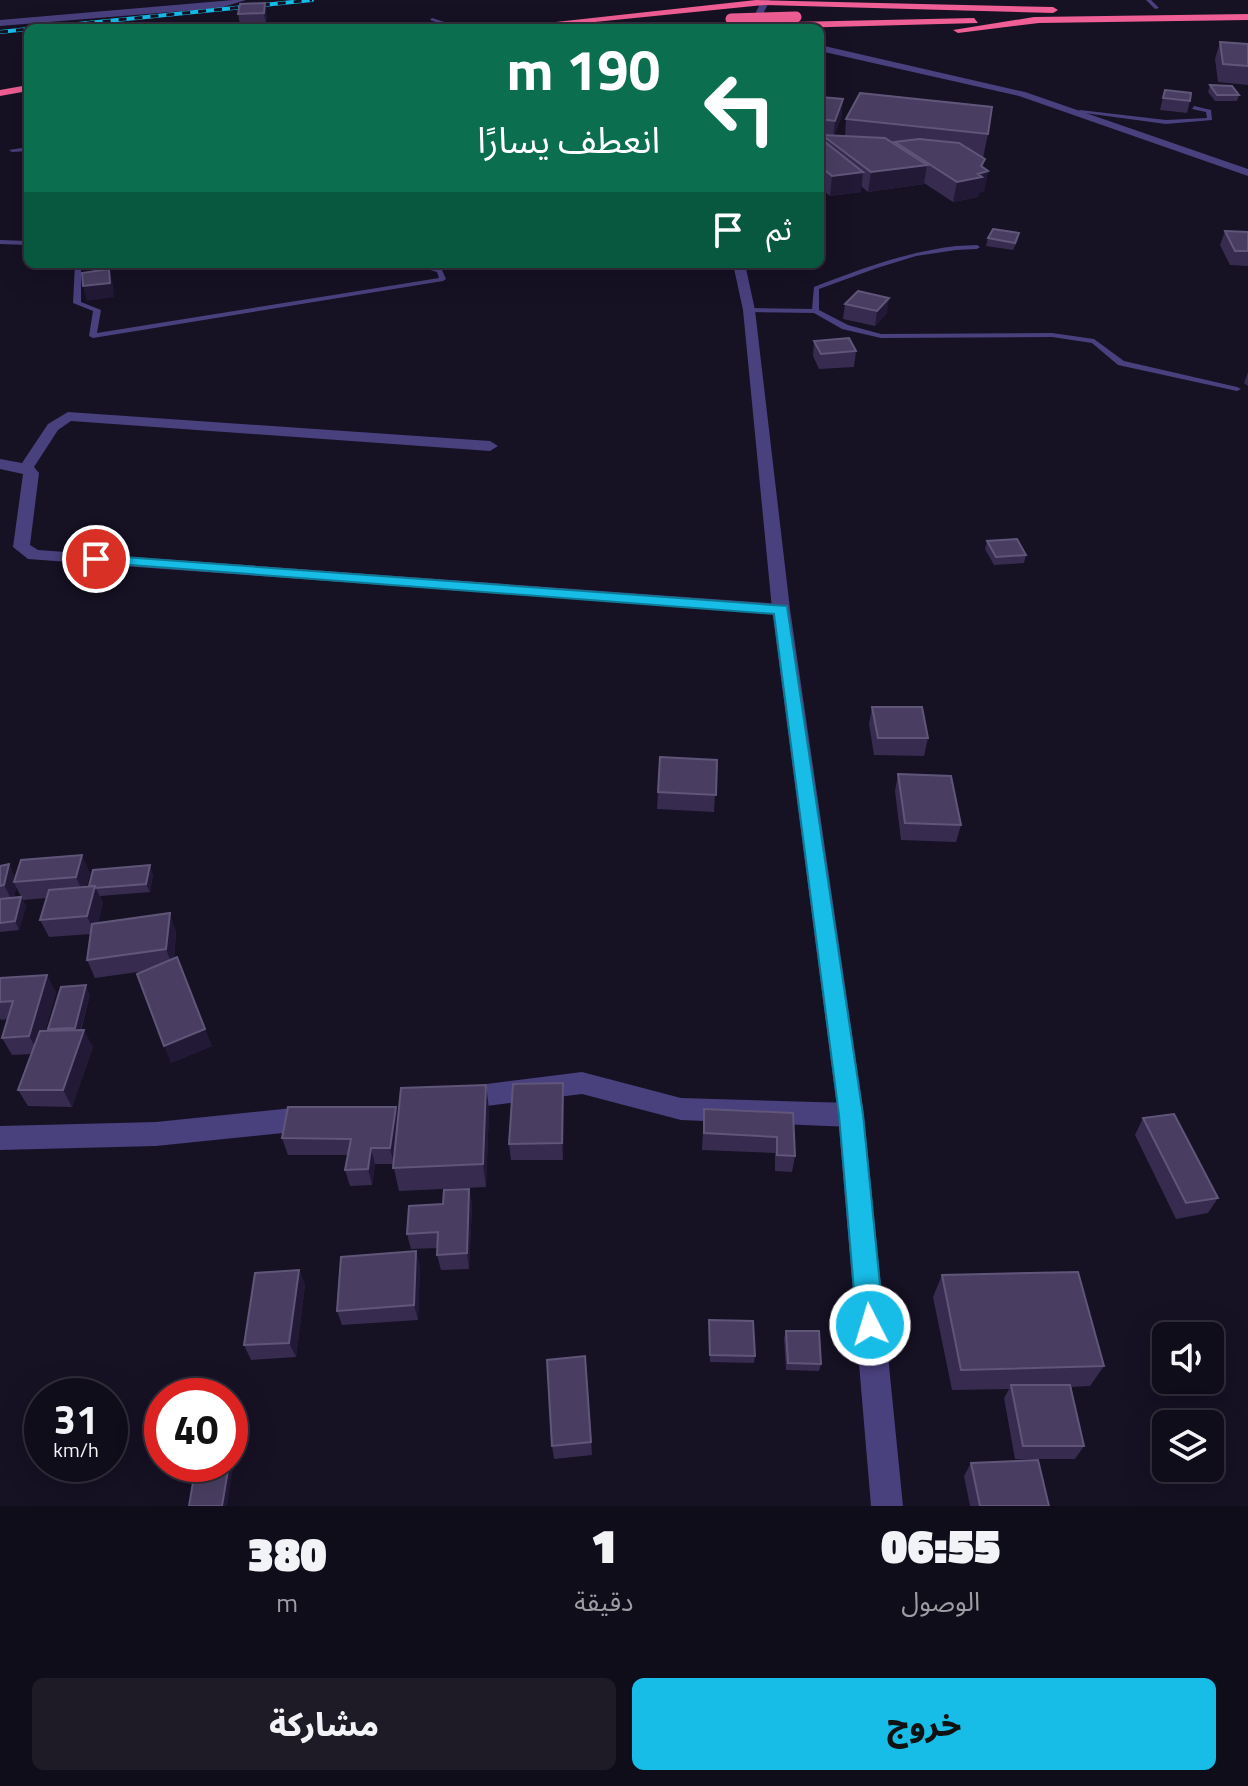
<!DOCTYPE html>
<html lang="ar">
<meta charset="utf-8">
<style>
body{margin:0;font-family:"Titillium Web","Noto Sans Arabic",sans-serif;background:#1e1b27;color:#f1f3f6;direction:rtl;height:100vh;display:flex;flex-direction:column;font-size:30px;white-space:nowrap}
*{box-sizing:border-box;margin:0}
p{font-size:26px;color:#9c9ca2}
.icon{flex:none;width:44px;height:44px;fill:none;stroke:currentColor;stroke-width:2;stroke-linecap:round;stroke-linejoin:round}
.map{position:relative;height:1506px;overflow:hidden;direction:ltr}
.panel{display:flex;flex-direction:column;background:#100d1a;flex:1}
.panel>*{flex:none}
.guide{position:absolute;left:24px;top:24px;width:800px;height:244px;border-radius:12px;box-shadow:0 8px 32px #0002,0 0 0 2px #302d39;direction:rtl;background:#0b6e4f;color:#fff;overflow:hidden}
.buttons{position:absolute;left:1152px;top:1322px;display:grid;gap:16px}
.buttons a{display:grid;place-items:center;width:72px;height:72px;border-radius:12px;background:#100d1a;box-shadow:0 8px 32px #0002,0 0 0 2px #302d39;font-size:40px}
.speed{position:absolute;left:24px;top:1378px;display:flex;gap:16px;font-size:40px;font-weight:700;text-align:center}
.speed>*{display:grid;place-content:center;width:104px;height:104px;border-radius:50%;background:#100d1a;box-shadow:0 8px 32px #0002,0 0 0 2px #302d39;line-height:1}
.speed small{font-size:20px;font-weight:400}
.speed .limit{border:12px solid #d22;background:#fff;color:#111}
.pin{position:absolute;display:grid;place-items:center;width:68px;height:68px;color:#fff;margin:-34px;border:4px solid #fff;border-radius:50%;box-shadow:0 2px 8px #0007}
.me{position:absolute;width:88px;margin:-44px;rotate:355deg;stroke-linejoin:round;filter:drop-shadow(0 0 6px #0008)}
.turn{display:flex;align-items:center;gap:28px;height:168px;padding:0 32px;font-size:36px}
.turn .icon{width:104px;height:104px;stroke-width:2.5}
.turn b{display:block;font-size:56px;line-height:68px}
.then{display:flex;align-items:center;height:76px;padding:0 32px;background:#0003;gap:16px;font-size:30px}
.eta{display:flex;justify-content:space-evenly;align-items:center;height:136px;text-align:center}
.eta b{font-size:48px;font-weight:800;line-height:56px}
.cta{display:flex;gap:16px;margin-top:auto;padding:16px 32px}
.cta a{flex:1;height:92px;border-radius:12px;background:#17bce7;color:#111;font-size:32px;font-weight:800;line-height:92px;text-align:center}
.cta a+a{background:#1e1b27;color:#f1f3f6}
.map>svg:first-child{display:block}
.lines{fill:none;stroke-linecap:round;stroke-linejoin:round}
.service{fill:#49407e;fill-rule:evenodd}
.minor{fill:#49407e;fill-rule:evenodd}
.tertiary{fill:#49407e;fill-rule:evenodd}
.motorway{fill:#ef5e94;fill-rule:evenodd}
.rail-casing{stroke:#17bce7;stroke-width:4}
.rail{stroke:#161123;stroke-width:3;stroke-dasharray:8;stroke-linecap:butt}
.motorway-bridge{stroke:#ef5e94;stroke-width:11}
.wall{fill:#372c4f}
.shaded-wall{fill:#221936}
.building{fill:#493e61;stroke:#60567a;stroke-width:2}
.route{fill:#17bce7;stroke:#0f7a96;stroke-width:2}
</style>
<div class="map">
<svg width="1248" height="1506" viewBox="0 0 1248 1506">
<rect width="100%" height="100%" fill="#161123"/>
<g class="lines">
<path class="service" d="M1146 0H1151L1159 8 1155 9Z
M432 18 460 27V28H454L430 20Z
M270 22H304L321 28H314L304 24H268Z
M1194 106 1211 110 1212 120 1166 124 1077 112 1080 110 1166 120 1207 118 1206 112 1192 109Z
M28 147V151L12 152 9 150Z
M0 240 28 241V245L0 244Z
M956 246 977 245 980 247 977 249 956 250 916 256 877 268 819 289V310L848 325 881 334 1052 333 1094 339 1124 361 1237 387 1241 389 1237 391 1118 365 1092 343 1052 337 881 338 842 329 814 313 749 312 745 310 749 308 812 309 814 287C860 269 906 252 956 246Z
M75 264H81V302L101 310 97 333 439 278 437 272 410 264H421L442 270 446 279 443 281 93 338 89 336 93 311 73 303Z"/>
<path class="minor" d="M233 0H246L220 8 0 26V20Z
M820 45 1025 92 1248 169V176L1019 96 820 51Z
M68 412 490 441 498 446 490 451 71 421 58 430 34 467 39 473 30 545 38 550 781 604 790 609 781 614 28 559 13 547 23 474 0 469V459L22 463 48 424Z
M582 1072 681 1098 851 1103 860 1107 864 1115 860 1123 851 1127 681 1120 582 1094 463 1109 454 1106 450 1098 454 1090 463 1087Z
M312 1106 321 1110 325 1118 321 1126 312 1130 156 1146 0 1150V1126L156 1122Z"/>
<path class="tertiary" d="M762 0H770L756 28H748Z
M733 264H745L755 310 790 609 864 1115 903 1506H871L838 1115 772 609 743 310Z"/>
<path class="motorway" d="M756 0 1053 7 1058 10 1053 13 765 5 535 28H500Z
M1248 14V20L1039 23 958 33 953 30 1034 17Z
M974 18 978 23 793 28 787 25 792 22Z
M729 25 739 26 740 28H724Z
M28 85V91L0 96V90Z"/>
<g class="rail-casing">
<path id="rail" d="M39 28 312 0
M0 32 28 29"/>
</g>
<use href="#rail" class="rail"/>
<path class="motorway-bridge" d="M731 19 796 17"/>
</g>
<path class="wall" d="M240 4 267 14 266 24 240 25 238 14Z
M1220 42 1248 44V85L1218 82 1215 59Z
M1210 85 1239 95 1237 101H1215L1208 92Z
M1165 90 1190 101 1187 113 1160 110Z
M820 97 843 99 841 118 834 136H845L846 119 988 134 983 158 985 159 983 167 988 171 984 191 979 193 978 197 953 202 924 183V184L868 192 861 186V192L830 196 820 188Z
M1225 231 1248 232V266L1230 265 1220 245Z
M1019 233 1018 240 1013 250 986 246 988 238Z
M845 304 887 313 875 326 843 319Z
M814 341 856 351 854 367 819 369 813 356Z
M1248 372V386L1244 383Z
M987 541 1026 555 1024 563 994 565 985 549Z
M872 707 928 738 924 756 874 755 869 724Z
M717 760 714 812 657 809 658 792Z
M898 774 961 825 956 842 901 840 895 791Z
M9 864 15 878 90 873 86 887 153 874 150 892 100 896 103 903 98 923 176 931 174 959 212 1046 171 1063 145 971 95 978 87 960 91 934 49 937 40 920 46 898 23 900 16 887 14 898 21 897 26 906 19 930 0 932V866Z
M0 978 56 992 45 1031H49L48 1029 90 994 81 1031 93 1047 72 1107 28 1106 18 1090 32 1054 12 1055 2 1038 7 1019 1 1020 0 1018Z
M564 1100 563 1160H511L509 1144Z
M489 1109 486 1187 399 1191 393 1164H375L372 1185 350 1186 345 1170 348 1155H288L282 1138 398 1116Z
M704 1109 793 1113 795 1156 792 1172 775 1171V1153L702 1150Z
M1143 1118 1218 1198 1208 1213 1176 1219 1135 1135Z
M469 1189 472 1204 469 1269 441 1270 437 1255 438 1248 411 1249 407 1234 443 1204Z
M416 1251 420 1267 418 1320 342 1325 337 1311Z
M299 1270 305 1285 296 1357 251 1360 244 1345Z
M942 1275 1104 1366 1090 1386 1071 1387 1084 1446 1075 1459H1015L1004 1398 1009 1389 952 1390 933 1297Z
M709 1320 755 1356 754 1363 710 1362Z
M786 1331 821 1364 819 1371 786 1370 784 1338Z
M585 1356 592 1455 554 1459 552 1446Z
M971 1463 1049 1506H970L964 1476Z"/>
<path class="shaded-wall" d="M265 3 267 14 266 24 264 13Z
M843 99 841 118 833 140 835 121Z
M985 159 982 173 988 171 984 191 979 193 978 197 953 202 957 182 978 174Z
M927 165 924 184 868 192 871 172Z
M863 172 861 192 830 196 832 176Z
M109 269 113 284 114 297 87 301 83 286Z
M889 298 887 313 875 326 877 311Z
M82 855 90 873 84 895 76 877Z
M9 864 17 882H14L16 887 13 903 4 885Z
M150 865 153 874 150 892 146 884Z
M95 886 103 903 95 934 87 916Z
M21 897 26 906 19 930 15 921Z
M170 913 176 931 173 967 166 949Z
M47 975 56 992 39 1053 29 1036Z
M86 985 90 994 79 1036 75 1028Z
M205 1029 212 1046 171 1063 164 1046Z
M84 1030 93 1047 72 1107 63 1090Z
M563 1083 564 1100 563 1160 562 1143Z
M486 1085 489 1109 486 1187 483 1164Z
M396 1107 400 1123 394 1164 390 1148Z
M371 1148 375 1164 372 1185 368 1169Z
M469 1189 472 1204 469 1269 467 1253Z
M416 1251 420 1267 418 1320 414 1305Z
M299 1270 305 1285 296 1357 289 1343Z
M230 1456 234 1463 227 1506H222Z"/>
<path class="building" d="M265 3 264 13 238 14 240 4Z
M1220 42 1248 44V66L1223 64Z
M1210 85 1232 86 1239 95H1217Z
M1165 90 1191 93 1190 101 1163 98Z
M860 93 992 107 988 134 846 119Z
M820 97 843 99 835 121 820 119Z
M822 135 885 138 927 165 871 172Z
M820 138 863 172 832 176 820 166Z
M919 139 959 143 985 159 981 166 988 171 978 174 982 177 957 182 895 142Z
M993 229 1019 233 1015 243 988 238Z
M1225 231 1248 232V251H1235Z
M109 269 110 283 83 286 82 273Z
M858 291 889 298 877 311 845 304Z
M849 338 856 351 821 354 814 341Z
M1017 539 1026 555 996 557 987 541Z
M872 707H922L928 738H878Z
M660 757 717 760 716 795 658 792Z
M898 774 951 776 961 825 905 823Z
M82 855 76 877 14 882 21 860Z
M9 864 4 885 0 886V866Z
M150 865 146 884 95 888V886H89L93 870Z
M95 886 87 916 40 920 49 890Z
M21 897 15 921 0 923V899Z
M170 913 166 949 87 960 92 924Z
M177 957 205 1029 164 1046 137 974Z
M47 975 29 1036 2 1038 13 1001 0 1002V978Z
M86 985 75 1028 48 1029 61 987Z
M84 1030 63 1090H18L40 1031Z
M563 1083 562 1143 509 1144 513 1084Z
M486 1085 483 1164 393 1168 401 1088Z
M288 1107H396L390 1148H371L368 1169 345 1170 351 1139 282 1138Z
M704 1109 793 1113 795 1156 777 1155V1137L704 1133Z
M1174 1114 1218 1198 1186 1203 1143 1118Z
M469 1189 467 1253 437 1255 438 1232 407 1234 409 1206 443 1204 444 1190Z
M416 1251 414 1305 337 1311 341 1257Z
M299 1270 289 1343 244 1345 255 1273Z
M1078 1272 1104 1366 961 1370 942 1275Z
M709 1320 753 1321 755 1356 710 1355Z
M786 1331H819L821 1364 788 1363Z
M585 1356 591 1442 552 1446 547 1360Z
M1011 1385H1070L1084 1446H1023Z
M1038 1460 1049 1506H980L971 1463Z
M196 1464H229L222 1506H189Z"/>
<path class="route" d="M96 555 787 606 863 1115 884 1325 880 1335 870 1339 861 1335 857 1325 839 1115 774 614 91 562 89 559Z"/>
</svg>
<div class="buttons">
<a><svg class="icon" aria-label="sound" viewBox="0 0 24 24"><path d="M4 9h4l5-4v14l-5-4H4zM17 9q2 3 0 6"/></svg></a>
<a><svg class="icon" aria-label="layers" viewBox="0 0 24 24"><path d="M12 4l9 5-9 5-9-5zM3 14l9 5 9-5"/></svg></a>
</div>
<div class="speed"><div>31<small>km/h</small></div><div class="limit">40</div></div>
<div class="pin" style="left:96px;top:559px;background:#d93025"><svg class="icon" aria-label="arrive" viewBox="0 0 24 24"><path d="M6 21V4h12l-3 4 3 4H6"/></svg></div>
<svg class="me" style="left:870px;top:1325px" viewBox="-20 -20 40 40"><circle r="17" fill="#17bce7" stroke="#fff" stroke-width="3"/><path d="M0-11L8 9 0 5-8 9z" fill="#fff"/></svg>
<div class="guide">
<div class="turn"><svg class="icon" aria-label="left" viewBox="0 0 24 24"><path d="M17 20v-9H6M10 6l-5 5 5 5"/></svg><div><b>190 m</b>انعطف يسارًا</div></div>
<div class="then">ثم<svg class="icon" aria-label="arrive" viewBox="0 0 24 24"><path d="M6 21V4h12l-3 4 3 4H6"/></svg></div>
</div>
</div>
<section class="panel">
<div class="eta">
<div><b>06:55</b><p>الوصول</p></div>
<div><b>1</b><p>دقيقة</p></div>
<div><b>380</b><p>m</p></div>
</div>
<div class="cta"><a>خروج</a><a>مشاركة</a></div>
</section>
